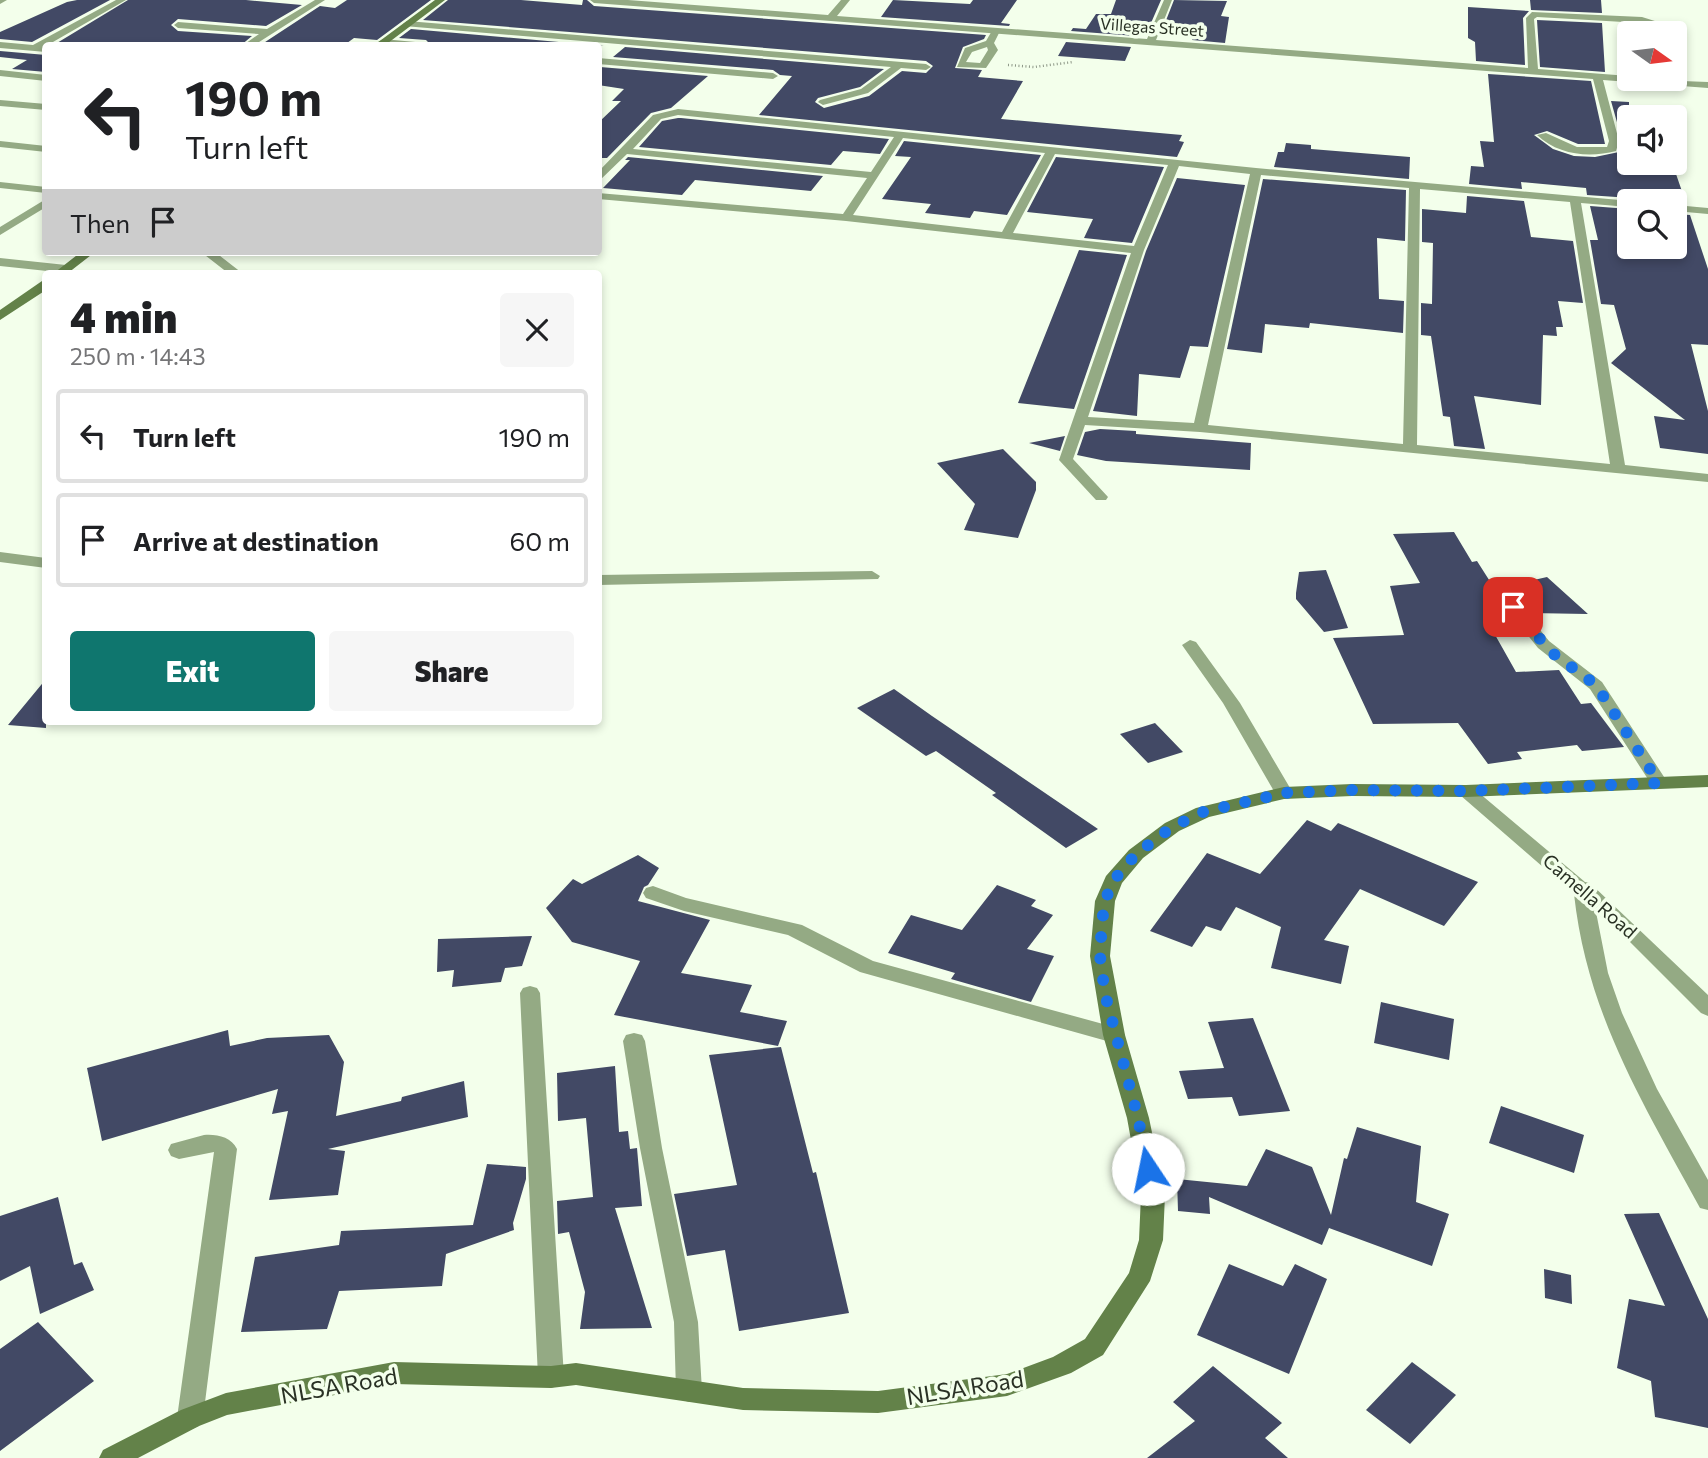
<!DOCTYPE html>
<meta charset="utf-8">
<style>
body{margin:0;font-family:Commissioner,sans-serif;background:#f6f6f6;color:#202124;height:100vh;display:flex;flex-direction:column;font-size:26px;white-space:nowrap}
*{box-sizing:border-box;margin:0}
p{font-size:23px;color:#757577}
.icon{flex:none;width:38px;height:38px;fill:none;stroke:currentColor;stroke-width:2;stroke-linecap:round;stroke-linejoin:round}
.map{position:relative;flex:1;overflow:hidden}
.panel{position:absolute;left:42px;top:270px;width:560px;height:455px;display:flex;flex-direction:column;background:#fff;border-radius:7px;box-shadow:0 4px 10px #0003}
.panel>*{flex:none}
.banner{position:absolute;left:42px;top:42px;width:560px;height:214px;border-radius:7px;box-shadow:0 4px 10px #0003;background:#fff;color:#202124;overflow:hidden}
.needle{width:46px;rotate:104deg}
.fabs{position:absolute;left:1617px;top:21px;display:grid;gap:14px}
.fabs a{display:grid;place-items:center;width:70px;height:70px;border-radius:7px;background:#fff;box-shadow:0 4px 10px #0003;font-size:35px}
.pin{position:absolute;display:grid;place-items:center;width:60px;height:60px;color:#fff;margin:-30px;border-radius:14px;box-shadow:0 4px 10px #0006}
.me{position:absolute;width:77px;margin:-38px;rotate:349deg;stroke-linejoin:round;filter:drop-shadow(0 0 5px #0008)}
.turn{display:flex;align-items:center;gap:24px;height:147px;padding:0 28px;font-size:32px}
.turn .icon{width:91px;height:91px;stroke-width:2.5}
.turn b{display:block;font-size:49px;line-height:60px}
.then{display:flex;align-items:center;height:66px;padding:0 28px;background:#0003;gap:14px;font-size:26px}
.round{display:grid;place-items:center;flex:none;width:74px;height:74px;border-radius:7px;background:#f6f6f6}
.summary{display:flex;align-items:center;justify-content:space-between;height:119px;padding:0 28px}
h1{font-size:42px;font-weight:800;line-height:52px}
.primary-button{display:flex;gap:14px;margin-top:auto;padding:14px 28px}
.primary-button a{flex:1;height:80px;border-radius:7px;background:#0f766e;color:#fff;font-size:28px;font-weight:800;line-height:80px;text-align:center}
.primary-button a+a{background:#f6f6f6;color:#202124}
ul{padding:0;list-style:none}
li{display:flex;align-items:center;gap:21px;height:94px;margin:0 14px 10px;padding:0 14px;border:4px solid #e0e0e0;border-radius:7px}
li div{flex:1}
li b{display:block;font-size:26px}
li em{font-style:normal}
.map>svg:first-child{display:block}
.building{fill:#424965}
.lines{fill:none;stroke-linecap:round;stroke-linejoin:round}
.path{stroke:#8d9787;stroke-width:2.5;stroke-dasharray:1 2.5;stroke-linecap:butt}
.lane{fill:#94aa84;fill-rule:evenodd}
.street{fill:#94aa84;fill-rule:evenodd}
.secondary{fill:#638249;fill-rule:evenodd}
.route{stroke:#1a73e8;stroke-width:12;stroke-dasharray:0 21.6}
.labels{text-anchor:middle;stroke-width:7;stroke-linejoin:round;paint-order:stroke}
.far-street-label{font-size:16px;fill:#293124;stroke:#f3ffeb}
.street-label{font-size:19px;fill:#293124;stroke:#f3ffeb}
.near-street-label{font-size:23px;fill:#293124;stroke:#f3ffeb}
</style>
<div class="map">
<svg width="1708" height="1458" viewBox="0 0 1708 1458">
<rect width="100%" height="100%" fill="#f3ffeb"/>
<path class="building" d="M77 0H110L32 42 0 39V32L67 2Z
M128 0H246L302 5 266 26 178 19 171 25 178 31 252 36 240 46H52Z
M347 0H431L377 40 354 38 343 46H259L320 6 335 8Z
M448 0H521L582 5 583 0H587L594 6 986 35 984 39 963 47 955 68 982 70 978 77 1023 81 1001 119 1182 135 1179 141 1184 142 1177 157 759 115 792 76 780 75 773 70 613 57 625 47 884 69 860 87 818 98 815 102 824 108 869 96 902 71 926 73 933 66 926 61 423 20Z
M893 0 970 4 973 0H1017L1001 23 1010 24 1009 26 881 17Z
M1116 0H1161L1151 23 1142 22 1136 36 1071 31 1073 28 1086 29 1096 14H1111Z
M1174 0 1227 1 1221 16 1229 17 1225 43 1192 40 1196 25 1165 23Z
M1530 0H1601L1602 13 1531 10Z
M1468 7 1529 11 1523 18 1525 65 1476 61 1475 42 1468 38Z
M1537 20 1602 23 1605 72 1540 67Z
M411 29 604 46H432L426 40 399 38Z
M1066 42 1131 47 1125 61 1058 56Z
M0 51 46 55V72L12 69 27 60 0 57Z
M598 68 600 67 708 76 671 108 651 113 607 158H598V123L621 101H612L624 89 598 85Z
M1488 74 1591 81 1605 144H1578L1547 131 1534 135 1553 149 1574 156 1595 157 1619 152 1622 140 1611 101 1629 102V171L1676 174 1686 203 1633 201 1631 198 1587 195 1586 188 1521 182 1522 189 1469 184 1471 166 1484 167 1480 141 1494 142Z
M678 118H681L889 139 880 154 843 151 831 165 639 147 662 121Z
M904 141 1041 155 1007 215 974 211 970 218 925 213 931 204 882 199 911 157 895 156Z
M1286 143 1311 145V149L1410 157 1409 179 1274 167 1278 152H1284Z
M628 157 823 176 811 191 695 180 682 195 603 188 630 160H625Z
M1056 157 1164 167 1132 243 1084 238 1093 219 1027 212Z
M1177 178 1245 185 1208 347 1190 346 1180 378 1139 374 1137 416 1093 411 1146 251Z
M1263 179 1406 190 1405 241 1377 238 1379 299 1404 301 1403 333 1310 323 1309 328 1265 324 1262 353 1227 349Z
M1467 196 1524 201 1531 237 1573 241 1583 303 1558 301 1563 327H1556L1557 336 1543 335 1541 405 1474 396 1485 449 1454 446 1450 417 1443 416 1431 336 1421 335V303L1432 304 1433 243 1422 242V209L1466 213Z
M1590 206 1629 209V247H1675V214L1690 215 1708 269V345L1691 344 1708 411V454L1660 448 1654 416 1685 420 1611 363 1626 349 1614 305 1601 304 1590 240H1598Z
M1079 250 1127 255 1074 409 1018 403Z
M1100 429 1136 431V434L1251 443 1250 470 1106 461 1077 455 1085 432Z
M1065 436 1060 451 1029 443Z
M1003 449 1036 482V490L1018 538 964 530 975 504 937 463Z
M1454 532 1472 562 1477 561 1491 583 1487 589 1508 615 1485 617 1516 672 1559 670 1581 704 1591 703 1624 747 1582 751 1577 745 1517 752 1522 759 1488 764 1458 723 1373 724 1333 638 1404 635 1390 586 1420 583 1393 534Z
M1326 570 1348 628 1324 632 1296 599V593L1299 572Z
M1547 577 1588 614 1530 613 1508 586Z
M46 679V728L8 725Z
M894 689 932 716 1098 829 1066 848 992 795 996 793 936 751 926 756 857 708Z
M1155 723 1183 752 1148 763 1120 734Z
M1307 820 1331 831 1338 823 1478 882 1444 926 1360 889 1324 940 1349 946 1341 984 1271 968 1281 927 1236 907 1221 931 1206 926 1192 947 1150 931 1207 853 1260 874Z
M638 855 659 868 648 885 644 887 638 901 710 920 681 973 752 985 740 1012 787 1021 778 1046 614 1015 640 961 572 942 546 908 573 879 582 884Z
M997 885 1036 900 1031 906 1053 915 1027 949 1054 956 1031 1002 951 979 955 973 888 953 911 915 962 930Z
M532 936 522 966 505 968 501 982 452 987 454 970 437 972 438 939Z
M1381 1002 1454 1019 1449 1060 1374 1043Z
M1253 1018 1290 1111 1239 1116 1232 1097 1188 1099 1179 1071 1224 1068 1208 1022Z
M228 1030 230 1046 267 1038 329 1035 344 1062 336 1116 401 1101 402 1097 464 1081 468 1117 328 1149 345 1151 338 1195 269 1200 288 1111 272 1114 278 1089 102 1141 87 1068Z
M781 1047 813 1173 816 1172 849 1313 739 1331 725 1250 687 1256 674 1194 737 1185 709 1055Z
M615 1066 619 1132 628 1131 630 1149 637 1148 642 1206 615 1208 652 1328 580 1329 585 1292 569 1232 558 1234 557 1201 593 1197 586 1118 558 1121 557 1073Z
M1501 1106 1584 1135 1574 1173 1489 1143Z
M1357 1127 1421 1146 1416 1202 1449 1214 1432 1266 1329 1228 1322 1245 1209 1197 1210 1214 1178 1211 1177 1179 1247 1186 1266 1149 1312 1167 1331 1215 1344 1158 1347 1159Z
M487 1164 526 1167V1179L513 1223 514 1230 446 1254 442 1286 339 1291 327 1329 241 1332 255 1257 339 1245 341 1231 473 1225Z
M58 1197 74 1265 82 1262 94 1290 40 1314 30 1266 0 1281V1216Z
M1659 1213 1708 1319V1428L1655 1417 1651 1381 1617 1368 1629 1299 1665 1306 1624 1214Z
M1229 1264 1283 1286 1295 1264 1327 1279 1289 1374 1197 1335Z
M1544 1269 1571 1275 1572 1304 1545 1298Z
M38 1322 94 1381 0 1451V1349Z
M1412 1362 1456 1395 1410 1444 1366 1410Z
M1213 1366 1282 1423 1265 1438 1288 1458H1147L1195 1421 1173 1402Z"/>
<g class="lines">
<path class="path" d="M1008 65 1034 67 1073 62"/>
<path class="lane" d="M993 29 1000 31 994 43 998 50 986 68 957 67 965 48 986 41ZM987 47 988 50 980 63 966 62 972 52Z
M201 252H215L242 273H228Z
M204 1135C217 1134 231 1137 237 1149L203 1418 199 1426 190 1430 181 1426 177 1418 214 1152 179 1159 171 1156 168 1150 171 1144Z"/>
<path class="street" d="M0 0H7L0 4Z
M116 0H126L46 46V52L0 48V42L33 45Z
M315 0H325L253 46H242L259 34 178 28 174 25 178 22 267 29Z
M590 0H628L828 15 841 0H850L837 16 1147 39 1164 0H1172L1156 40 1528 68 1526 18 1532 12 1642 17 1658 22 1664 33H1656L1652 26 1641 23 1537 17 1534 19 1538 69 1629 76V79L1708 82V88L1603 80 1619 141 1616 151C1589 158 1558 155 1537 135L1546 133 1577 147H1607L1609 141 1593 79 594 3Z
M407 21 926 64 931 67 926 70 901 68 868 93 823 105 818 102 820 100 861 89 891 67 404 26 403 24Z
M383 39 426 43 430 46 380 44 378 42Z
M598 58 773 73 778 76 773 79 598 64Z
M0 70 46 75V81L0 76Z
M0 100 46 104V110L0 106Z
M678 109 1256 168 1631 201 1629 207 1581 203 1625 465 1708 474V482L1200 432 1085 425 1073 459 1108 497 1106 500H1096L1059 460 1131 253 846 221 598 199V193L843 214 867 178 627 154 598 182V172L653 115ZM678 115 894 137 871 172 633 149 661 119ZM903 138 1045 153 1002 232 853 215ZM1055 154 1168 165 1134 246 1013 233ZM1179 166 1250 174 1194 423 1088 417 1144 250ZM1261 175 1409 188 1403 444 1208 425ZM1420 189 1570 202 1610 464 1417 445Z
M0 141 46 146V152L0 147Z
M0 182 46 187V193L0 188Z
M46 199V207L0 235V227Z
M1675 205 1708 208V214L1675 211Z
M0 258 66 265 72 269 66 273 0 266Z
M0 552 46 558V568L0 562Z
M872 571 880 576 878 579 598 585V575Z
M1497 582 1503 584 1549 641 1602 682 1668 783 1665 787H1653L1590 689 1538 648 1489 587Z
M1190 640 1196 642 1240 703 1293 793 1290 797 1284 799 1275 793 1223 703 1182 645Z
M1466 785 1472 787 1585 882 1590 883 1708 995V1016L1701 1013 1630 942 1596 912 1608 973 1622 1013 1657 1089 1708 1180V1210L1700 1208C1643 1103 1587 1014 1574 894L1460 795 1457 791Z
M653 886 686 898 802 925 873 961 1114 1027 1122 1030 1125 1035 1122 1040 1114 1043 860 972 788 935 684 911 646 898 643 893 646 888Z
M530 986 537 988 540 993 564 1377 560 1385 551 1388 542 1385 538 1377 520 993 523 988Z
M634 1033 642 1035 645 1041 662 1148 698 1322 702 1391 698 1399 689 1402 680 1399 676 1391 674 1322 640 1148 623 1041 626 1035Z"/>
<path class="secondary" d="M435 0H445L384 46H373Z
M81 252H95L68 273H54Z
M42 281H46V290L0 320V310Z
M1708 775V787L1466 797 1352 796 1284 799 1209 817 1179 831 1143 858 1122 883 1115 901 1110 956 1125 1035 1149 1118 1165 1195 1163 1240 1150 1281 1103 1355 1071 1373 1007 1396 878 1413 743 1410 576 1385 551 1388 394 1384 227 1415 199 1426 138 1458H99L103 1450 181 1410 226 1393 394 1362 551 1366 576 1363 743 1388 878 1391 1007 1374 1053 1357 1085 1339 1129 1273 1139 1240 1141 1195 1127 1118 1103 1035 1090 956 1095 901 1106 876 1129 850 1165 823 1196 808 1284 787 1352 784 1466 785Z"/>
</g>
<g class="lines">
<path class="route" d="M1148 1169 1138 1118 1105 994 1100 956 1102 922 1105 901 1113 881 1136 854 1172 827 1203 812 1284 793 1352 790 1466 791 1659 783 1596 685 1551 652 1513 607"/>
</g>
<g class="labels">
<g class="far-street-label">
<text transform="translate(1152 27) rotate(4)" y="6">Villegas Street</text>
</g>
<g class="street-label">
<text transform="translate(1590 896) rotate(41)" y="7">Camella Road</text>
</g>
<g class="near-street-label">
<text transform="translate(339 1386) rotate(-10)" y="8">NLSA Road</text>
<text transform="translate(965 1388) rotate(-9)" y="8">NLSA Road</text>
</g>
</g>
</svg>
<div class="fabs">
<a><svg class="needle" viewBox="-14 -14 28 28"><path d="M0-13l5 13h-10z" fill="#e53935"/><path d="M0 13l5-13h-10z" fill="#757577"/></svg></a>
<a><svg class="icon" aria-label="sound" viewBox="0 0 24 24"><path d="M4 9h4l5-4v14l-5-4H4zM17 9q2 3 0 6"/></svg></a>
<a><svg class="icon" aria-label="search" viewBox="0 0 24 24"><circle cx="10" cy="10" r="6"/><path d="M15 15l6 6"/></svg></a>
</div>
<div class="pin" style="left:1513px;top:607px;background:#d93025"><svg class="icon" aria-label="arrive" viewBox="0 0 24 24"><path d="M6 21V4h12l-3 4 3 4H6"/></svg></div>
<svg class="me" style="left:1148px;top:1169px" viewBox="-20 -20 40 40"><circle r="19" fill="#fff"/><path d="M0-13L10 11 0 6-10 11z" fill="#1a73e8"/></svg>
<div class="banner">
<div class="turn"><svg class="icon" aria-label="left" viewBox="0 0 24 24"><path d="M17 20v-9H6M10 6l-5 5 5 5"/></svg><div><b>190 m</b>Turn left</div></div>
<div class="then">Then<svg class="icon" aria-label="arrive" viewBox="0 0 24 24"><path d="M6 21V4h12l-3 4 3 4H6"/></svg></div>
</div>
<section class="panel">
<div class="summary"><div><h1>4 min</h1><p>250 m · 14:43</p></div><a class="round"><svg class="icon" aria-label="close" viewBox="0 0 24 24"><path d="M6 6l12 12M18 6L6 18"/></svg></a></div>
<ul>
<li><svg class="icon" aria-label="left" viewBox="0 0 24 24"><path d="M17 20v-9H6M10 6l-5 5 5 5"/></svg><div><b>Turn left</b></div><em>190 m</em></li>
<li><svg class="icon" aria-label="arrive" viewBox="0 0 24 24"><path d="M6 21V4h12l-3 4 3 4H6"/></svg><div><b>Arrive at destination</b></div><em>60 m</em></li>
</ul>
<div class="primary-button"><a>Exit</a><a>Share</a></div>
</section>
</div>
